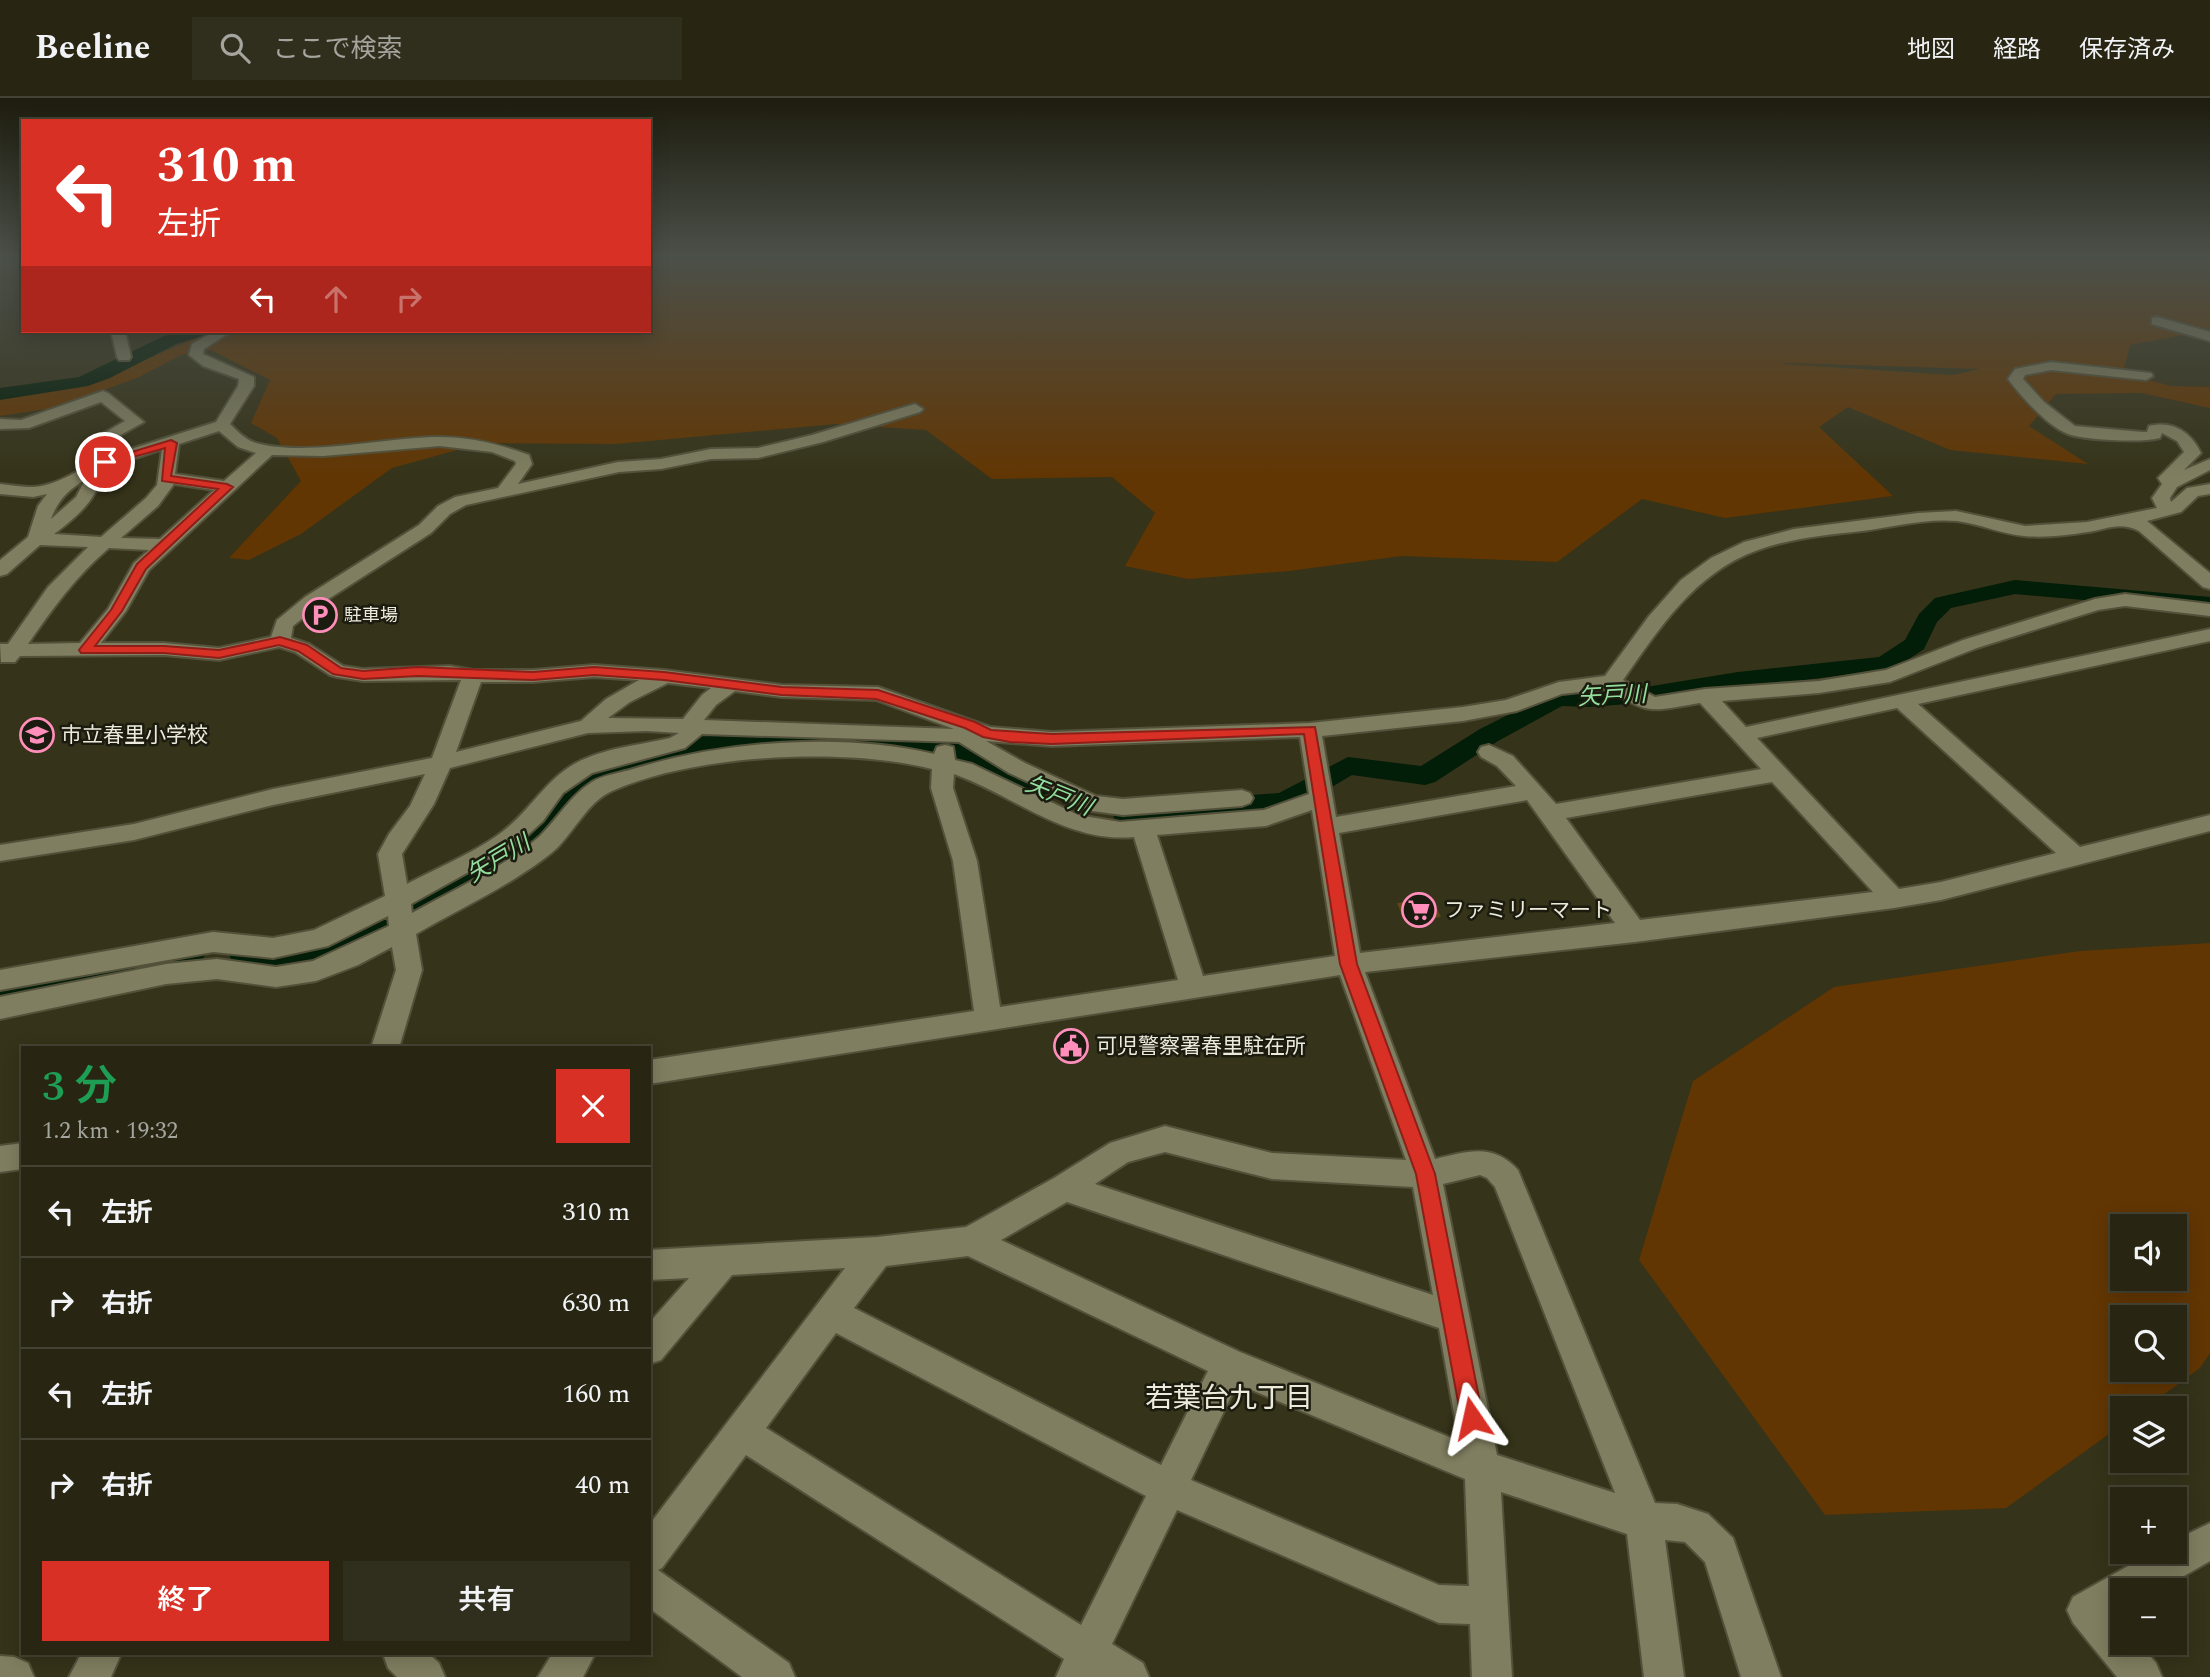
<!DOCTYPE html>
<html lang="ja">
<meta charset="utf-8">
<style>
body{margin:0;font-family:Spectral,"Noto Sans JP",serif;background:#302e1c;color:#f1f3f6;height:100vh;display:flex;flex-direction:column;font-size:26px;white-space:nowrap}
*{box-sizing:border-box;margin:0}
p{font-size:23px;color:#a5a5a0}
.icon{flex:none;width:38px;height:38px;fill:none;stroke:currentColor;stroke-width:2;stroke-linecap:round;stroke-linejoin:round}
.map{position:relative;flex:1;overflow:hidden}
.sheet{position:absolute;left:21px;top:948px;width:630px;height:609px;display:flex;flex-direction:column;background:#282613;border-radius:0px;box-shadow:0 4px 18px #0003,0 0 0 2px #444333}
.sheet>*{flex:none}
.hud{position:absolute;left:21px;top:21px;width:630px;height:214px;border-radius:0px;box-shadow:0 4px 18px #0003,0 0 0 2px #444333;background:#d93025;color:#fff;overflow:hidden}
.fabs{position:absolute;left:2110px;top:1116px;display:grid;gap:14px}
.fabs a{display:grid;place-items:center;width:77px;height:77px;border-radius:0px;background:#282613;box-shadow:0 4px 18px #0003,0 0 0 2px #444333;font-size:35px}
.pin{position:absolute;display:grid;place-items:center;width:60px;height:60px;color:#fff;margin:-30px;border:4px solid #fff;border-radius:50%;box-shadow:0 2px 7px #0007}
.me{position:absolute;width:77px;margin:-38px;rotate:349deg;stroke-linejoin:round;filter:drop-shadow(0 0 5px #0008)}
.turn{display:flex;align-items:center;gap:24px;height:147px;padding:0 21px;font-size:32px}
.turn .icon{width:91px;height:91px;stroke-width:2.5}
.turn b{display:block;font-size:49px;line-height:60px}
.lanes{display:flex;align-items:center;height:66px;padding:0 21px;background:#0003;justify-content:center;gap:35px;direction:ltr}
.lanes .off{opacity:.35}
.round{display:grid;place-items:center;flex:none;width:74px;height:74px;border-radius:0px;background:#302e1c}
.headline{display:flex;align-items:center;justify-content:space-between;height:119px;padding:0 21px}
h1{font-size:42px;font-weight:600;line-height:52px;color:#1e9e55}
.cta{display:flex;gap:14px;margin-top:auto;padding:14px 21px}
.cta a{flex:1;height:80px;border-radius:0px;background:#d93025;color:#fff;font-size:28px;font-weight:600;line-height:80px;text-align:center}
.cta a+a{background:#302e1c;color:#f1f3f6}
ul{padding:0;list-style:none}
li{display:flex;align-items:center;gap:21px;height:91px;padding:0 21px;border-top:2px solid #444333}
li div{flex:1}
li b{display:block;font-size:26px}
li em{font-style:normal}
header{display:flex;align-items:center;gap:42px;box-sizing:border-box;height:98px;padding:0 35px;background:#282613;border-bottom:2px solid #444333}
header strong{font-size:33px}
nav{display:flex;gap:38px;margin-inline-start:auto;font-size:24px}
.search{width:490px;height:63px;background:#302e1c;display:flex;align-items:center;gap:18px;box-sizing:border-box;padding:0 24px;border-radius:0px;color:#a5a5a0;font-size:26px}
.map>svg:first-child{display:block}
.green{fill:#623603;fill-rule:evenodd}
.lines{fill:none;stroke-linecap:round;stroke-linejoin:round}
.river{fill:#021d08;fill-rule:evenodd}
.building{fill:#5d4717}
.minor-casing{stroke:#53513a;stroke-width:4}
.minor{fill:#7f7e60;fill-rule:evenodd}
.route{fill:#d93025;stroke:#8d1f18;stroke-width:2}
.labels{text-anchor:middle;stroke-width:5;stroke-linejoin:round;paint-order:stroke}
.far-poi-label{font-size:18px;fill:#ecebdb;stroke:#1b1b0f;text-anchor:start}
.poi-label{font-size:21px;fill:#ecebdb;stroke:#1b1b0f;text-anchor:start}
.water-label{font-size:23px;font-style:italic;fill:#93e09e;stroke:#1b1b0f}
.near-neighbourhood-label{font-size:28px;fill:#ecebdb;stroke:#1b1b0f}
</style>
<header>
<strong>Beeline</strong>
<div class="search"><svg class="icon" aria-label="search" viewBox="0 0 24 24"><circle cx="10" cy="10" r="6"/><path d="M15 15l6 6"/></svg>ここで検索</div>
<nav><a>地図</a><a>経路</a><a>保存済み</a></nav>
</header>
<div class="map">
<svg width="2210" height="1579" viewBox="0 0 2210 1579">
<rect width="100%" height="100%" fill="#353319"/>
<path class="green" d="M649 158H2210V232L2130 247 2123 275 2171 288 2210 289V310L2141 295 2056 296 2029 328 2088 366 1950 352 1848 309 1819 329 1893 398 1725 420 1642 401 1557 464 1402 458 1289 473 1188 481 1125 468 1155 415 1112 379 992 381 926 332 836 326 616 346 483 345 392 370 301 436 249 462 229 460 301 383 277 340 251 325 270 282 211 252 181 257 139 279 59 309 0 318V299L30 296 99 282 212 233H649ZM1784 266 1785 265 1980 271 1953 277Z
M2210 845V1255L2200 1270 2144 1311H2123V1326L2006 1410 1825 1417 1639 1162 1693 983 1834 889 2080 853ZM2123 1129H2175V1181H2123ZM2123 1220H2175V1272H2123Z"/>
<g class="lines">
<path class="river" d="M183 233H210L207 237 176 246 110 280 88 288 0 302V290L79 279 164 238Z
M2015 482 2210 499V513L2015 496 1951 510 1937 524 1924 551 1894 571 1738 590 1652 604 1589 609 1562 608 1498 643 1435 684 1425 687 1352 677 1295 711 1285 714C1241 717 1155 732 1115 721L1111 714 1115 707 1279 695 1348 659 1421 668 1480 631 1558 592 1589 593 1652 588 1738 574 1879 559 1905 542 1919 516 1935 500Z
M779 630H850L933 636 1052 681 1056 688 1052 695 1042 697 929 653 850 648H779L714 652 622 676 590 693 543 748 381 842 298 869H245L234 866 229 857 234 848 245 845H298L359 826 523 734 570 679 603 664 714 634Z
M189 845 200 848 205 857 200 866 0 909V883Z"/>
</g>
<path class="building" d="M1433 801 1441 819 1405 824 1397 805Z"/>
<g class="lines">
<g class="minor-casing">
<path id="minor" d="M2157 219 2210 234V243L2152 226V220Z
M111 233H125L131 259 129 262H119L117 259Z
M215 233H232L204 251 203 256 254 279V288L230 326C238 334 246 342 256 345 305 359 386 339 439 339 471 339 499 346 529 357L532 366 518 386 618 364 661 361 711 351 758 350 812 337 915 306 923 311 920 314 823 344 758 360 711 361 661 371 619 374 466 407 450 416 431 435 319 507 293 528 291 540 309 546 343 568 363 571 450 568 473 572H533L594 567 664 572 782 587 878 589 990 629 1052 634 1310 625 1463 609 1506 602 1559 584 1605 578 1649 518 1681 482 1711 460 1744 444 1794 431 1918 415 1956 413 2025 428 2087 424 2157 410 2152 400 2162 386 2158 380 2184 354 2177 343 2162 335 2160 340C2141 345 2085 342 2068 336 2048 329 2020 297 2008 281L2015 271 2051 264 2151 275 2153 278 2146 282 2051 272 2025 277 2023 281 2044 304 2075 328 2143 334H2147L2149 328C2173 322 2191 334 2201 355L2184 372 2210 361V372L2177 389 2170 400 2171 404 2187 390 2210 386V396L2198 398 2181 414 2147 423 2210 475V491L2203 489 2139 433C2120 423 2107 431 2088 434 2069 437 2044 440 2024 438 2002 436 1980 426 1957 423 1926 420 1892 429 1862 433 1827 437 1791 440 1758 452 1695 474 1659 531 1623 582L1655 599 1705 591 1819 583 1886 572 1963 542 2095 501 2125 496 2210 506V518L2125 508 2098 512 1977 550 1890 584 1819 595 1722 603 1746 629 2210 531V543L1918 606 2080 749 2210 717V733L1941 802 1894 810 1635 844 1365 874 1435 1061C1467 1054 1492 1044 1518 1072L1655 1405 1677 1406 1708 1416 1733 1440 1781 1579H1741L1705 1464 1685 1444 1665 1442 1684 1579H1644L1627 1436 1501 1394 1512 1579H1472L1470 1526 1439 1525 1177 1412 1112 1546 1143 1565 1149 1579H1056L1064 1561 746 1357 662 1470 658 1472 789 1565 795 1579H742L649 1510V1427L845 1170 732 1177 661 1262 649 1266V1225L689 1180 649 1182V1152L877 1139 966 1129 1054 1080 1110 1045 1165 1028 1272 1055 1406 1062 1340 877 649 986V962L974 913 953 763 931 690 932 671C846 649 694 656 612 693 588 704 575 732 557 750 523 781 457 812 416 836L422 872 399 950H371L396 872 392 849 358 867 316 883 276 889 217 881 166 886 0 921V899L166 866 217 861 276 869 313 863 389 828 388 818 328 848 273 860 213 854 0 892V872L213 834 273 840 314 832 385 798 378 756 389 736 410 708 425 676 273 707 134 742 0 763V747L134 726 273 691 432 660 461 582 363 583 337 579 330 577 295 554 279 549 219 562 164 557 20 558 15 564H1L0 546H8L48 489 88 449 40 447 7 476 0 478V462L28 439 38 408 47 396 33 399 0 396V386C11 387 22 389 33 389 63 387 86 365 113 356L97 339 125 323 101 304 29 330 0 331V321L21 322 103 293 108 295 144 324 115 340 128 352 216 324 238 288 239 281 203 268 189 257 192 246ZM219 333 238 349 256 355 224 383 175 376 179 346ZM440 348 492 354 515 363 516 366 498 390 455 399 438 408 419 427 305 499 277 522 271 539 219 550 164 545H101L126 513 149 472 272 357 323 358ZM162 351 157 387 146 400 101 439 54 436C77 419 98 401 104 371ZM85 382 76 399 51 421C58 402 68 392 85 382ZM174 386 214 392 160 441 121 440 158 408ZM109 450 149 452 134 465 108 511 80 545 28 546C53 510 76 478 109 450ZM594 579 639 582 606 601 581 623 456 654 481 584H533ZM668 585 711 590 702 597 683 621 608 620 630 604ZM1607 591C1651 618 1651 613 1700 605L1761 671 1556 706 1513 658 1489 647 1481 649 1478 654 1481 659 1497 668 1516 688 1336 719 1322 638 1463 623 1517 613 1562 596ZM735 593 782 599 876 602 954 631 704 622 716 607ZM1897 610 2056 755 1941 784 1899 791 1757 640ZM647 633 679 635 670 640C640 647 604 650 576 665 545 682 530 713 502 734 476 754 437 770 407 786L402 756 434 706 450 670 588 635ZM702 636 959 644 1009 675 1092 713 1123 717 1242 708 1250 705 1253 700 1250 695 1242 692 1123 701 1096 698 1025 665 986 643 1052 648 1300 639 1309 696 1264 712 1120 724 1078 717 972 666 955 662 953 649 945 647 937 649 934 656C842 634 723 643 633 671 620 675 603 677 592 684 570 698 558 720 540 738 508 767 451 793 412 815L411 806 517 747 543 723 563 695 592 675 685 650ZM954 676C1015 698 1066 745 1134 739L1178 882 1000 909 977 763 953 690ZM1772 684 1873 794 1640 822 1566 720ZM1527 702 1615 825 1360 855 1339 735ZM1312 712 1335 858 1203 878 1157 737 1266 728ZM1165 1054 1272 1081 1413 1089 1433 1197 1095 1086 1128 1064ZM1480 1077 1487 1080 1495 1089 1615 1395 1497 1357 1443 1086ZM1067 1104 1439 1230 1459 1343 1240 1254 1001 1142ZM968 1158 1208 1273 1161 1367 854 1210 886 1168ZM836 1235 1146 1398 1081 1527 766 1330ZM1237 1286 1465 1381 1469 1488 1439 1487 1191 1382Z
M23 1045V1071L0 1074V1048Z
M2210 1425V1463L2158 1493H2123V1512L2115 1517 2123 1526V1545H2139L2156 1565 2162 1579H2117L2073 1525 2067 1512 2073 1499 2153 1454H2175V1442Z
M81 1556H121L111 1579H69Z
M383 1556H429L439 1565 445 1579H397L388 1570Z
M552 1556H595L583 1579H538Z
M0 1558 14 1559 28 1565 34 1579H0Z"/>
</g>
<use href="#minor" class="minor"/>
</g>
<linearGradient id="sky" x2="0" y2="1"><stop stop-color="#1d1c0e"/><stop offset="0.42" stop-color="#4b5049"/><stop offset="1" stop-color="#4b5049" stop-opacity="0"/></linearGradient>
<rect width="2210" height="379" fill="url(#sky)"/>
<path class="route" d="M171 342 177 345 171 378 227 386 233 389 146 471 122 513 95 548H164L219 552 280 539 307 547 341 570 363 573 418 569 533 574 594 569 664 574 782 589 878 592 975 624 991 632 1052 636 1315 629 1357 866 1435 1076 1483 1320 1480 1328 1472 1331 1464 1328 1461 1320 1416 1076 1340 866 1304 636 1052 646 1010 644 983 639 965 630 876 601 782 597 664 582 594 577 533 582 418 578 363 581 333 576 298 553 279 547 219 560 164 555H81L79 552 111 512 137 466 218 391 162 383 165 350 105 367 99 364Z"/>
<defs>
<g id="parking-ring" transform="scale(1.75)"><circle r="9.5" fill="#1b1b0f" stroke="#ff8eba" stroke-width="1.5"/><path d="M-3.5-5.5H1a3.5 3.5 0 0 1 0 7H-1V5.5H-3.5ZM-1-3.4V-.6H.8a1.4 1.4 0 0 0 0-2.8Z" fill="#ff8eba"/></g>
<g id="school-ring" transform="scale(1.75)"><circle r="9.5" fill="#1b1b0f" stroke="#ff8eba" stroke-width="1.5"/><path d="M0-5L7-2L0 1L-7-2ZM-4 1L0 2.5L4 1V4Q0 6-4 4Z" fill="#ff8eba"/></g>
<g id="supermarket-ring" transform="scale(1.75)"><circle r="9.5" fill="#1b1b0f" stroke="#ff8eba" stroke-width="1.5"/><path d="M-6-5.5h2.5l.6 2H6L4.5 2H-2.5L-4.4-4H-6ZM-1.5 3.2a1.3 1.3 0 1 0 .1 0ZM3 3.2a1.3 1.3 0 1 0 .1 0Z" fill="#ff8eba"/></g>
<g id="civic-ring" transform="scale(1.75)"><circle r="9.5" fill="#1b1b0f" stroke="#ff8eba" stroke-width="1.5"/><path d="M-.6-6.5H3V-4.5H.6V-3L4-1V1h2V6H-6V1h2V-1L-.6-3ZM-1.2 2.5V6h2.4V2.5Z" fill="#ff8eba"/></g>
</defs>
<g fill-rule="evenodd">
<use href="#parking-ring" x="320" y="517"/>
<use href="#school-ring" x="37" y="637"/>
<use href="#supermarket-ring" x="1419" y="812"/>
<use href="#civic-ring" x="1071" y="948"/>
</g>
<g class="labels">
<g class="far-poi-label">
<text x="344" y="523">駐車場</text>
</g>
<g class="poi-label">
<text x="61" y="644">市立春里小学校</text>
<text x="1444" y="819">ファミリーマート</text>
<text x="1096" y="955">可児警察署春里駐在所</text>
</g>
<g class="water-label">
<text transform="translate(1612 597) rotate(-3)" y="8">矢戸川</text>
<text transform="translate(1059 697) rotate(22)" y="8">矢戸川</text>
<text transform="translate(498 760) rotate(-31)" y="8">矢戸川</text>
</g>
<g class="near-neighbourhood-label">
<text x="1229" y="1309">若葉台九丁目</text>
</g>
</g>
</svg>
<div class="fabs">
<a><svg class="icon" aria-label="sound" viewBox="0 0 24 24"><path d="M4 9h4l5-4v14l-5-4H4zM17 9q2 3 0 6"/></svg></a>
<a><svg class="icon" aria-label="search" viewBox="0 0 24 24"><circle cx="10" cy="10" r="6"/><path d="M15 15l6 6"/></svg></a>
<a><svg class="icon" aria-label="layers" viewBox="0 0 24 24"><path d="M12 4l9 5-9 5-9-5zM3 14l9 5 9-5"/></svg></a>
<a>+</a>
<a>−</a>
</div>
<div class="pin" style="left:105px;top:364px;background:#d93025"><svg class="icon" aria-label="arrive" viewBox="0 0 24 24"><path d="M6 21V4h12l-3 4 3 4H6"/></svg></div>
<svg class="me" style="left:1472px;top:1320px" viewBox="-20 -20 40 40"><path d="M0-17L14 15 0 8-14 15z" fill="#d93025" stroke="#fff" stroke-width="4"/></svg>
<div class="hud">
<div class="turn"><svg class="icon" aria-label="left" viewBox="0 0 24 24"><path d="M17 20v-9H6M10 6l-5 5 5 5"/></svg><div><b>310 m</b>左折</div></div>
<div class="lanes"><svg class="icon" aria-label="left" viewBox="0 0 24 24"><path d="M17 20v-9H6M10 6l-5 5 5 5"/></svg><svg class="icon off" aria-label="ahead" viewBox="0 0 24 24"><path d="M12 20V5M6 11l6-6 6 6"/></svg><svg class="icon off" aria-label="right" viewBox="0 0 24 24"><path d="M7 20v-9h11M14 6l5 5-5 5"/></svg></div>
</div>
<section class="sheet">
<div class="headline"><div><h1>3 分</h1><p>1.2 km · 19:32</p></div><a class="round" style="background:#d93025;color:#fff"><svg class="icon" aria-label="close" viewBox="0 0 24 24"><path d="M6 6l12 12M18 6L6 18"/></svg></a></div>
<ul>
<li><svg class="icon" aria-label="left" viewBox="0 0 24 24"><path d="M17 20v-9H6M10 6l-5 5 5 5"/></svg><div><b>左折</b></div><em>310 m</em></li>
<li><svg class="icon" aria-label="right" viewBox="0 0 24 24"><path d="M7 20v-9h11M14 6l5 5-5 5"/></svg><div><b>右折</b></div><em>630 m</em></li>
<li><svg class="icon" aria-label="left" viewBox="0 0 24 24"><path d="M17 20v-9H6M10 6l-5 5 5 5"/></svg><div><b>左折</b></div><em>160 m</em></li>
<li><svg class="icon" aria-label="right" viewBox="0 0 24 24"><path d="M7 20v-9h11M14 6l5 5-5 5"/></svg><div><b>右折</b></div><em>40 m</em></li>
</ul>
<div class="cta"><a>終了</a><a>共有</a></div>
</section>
</div>
